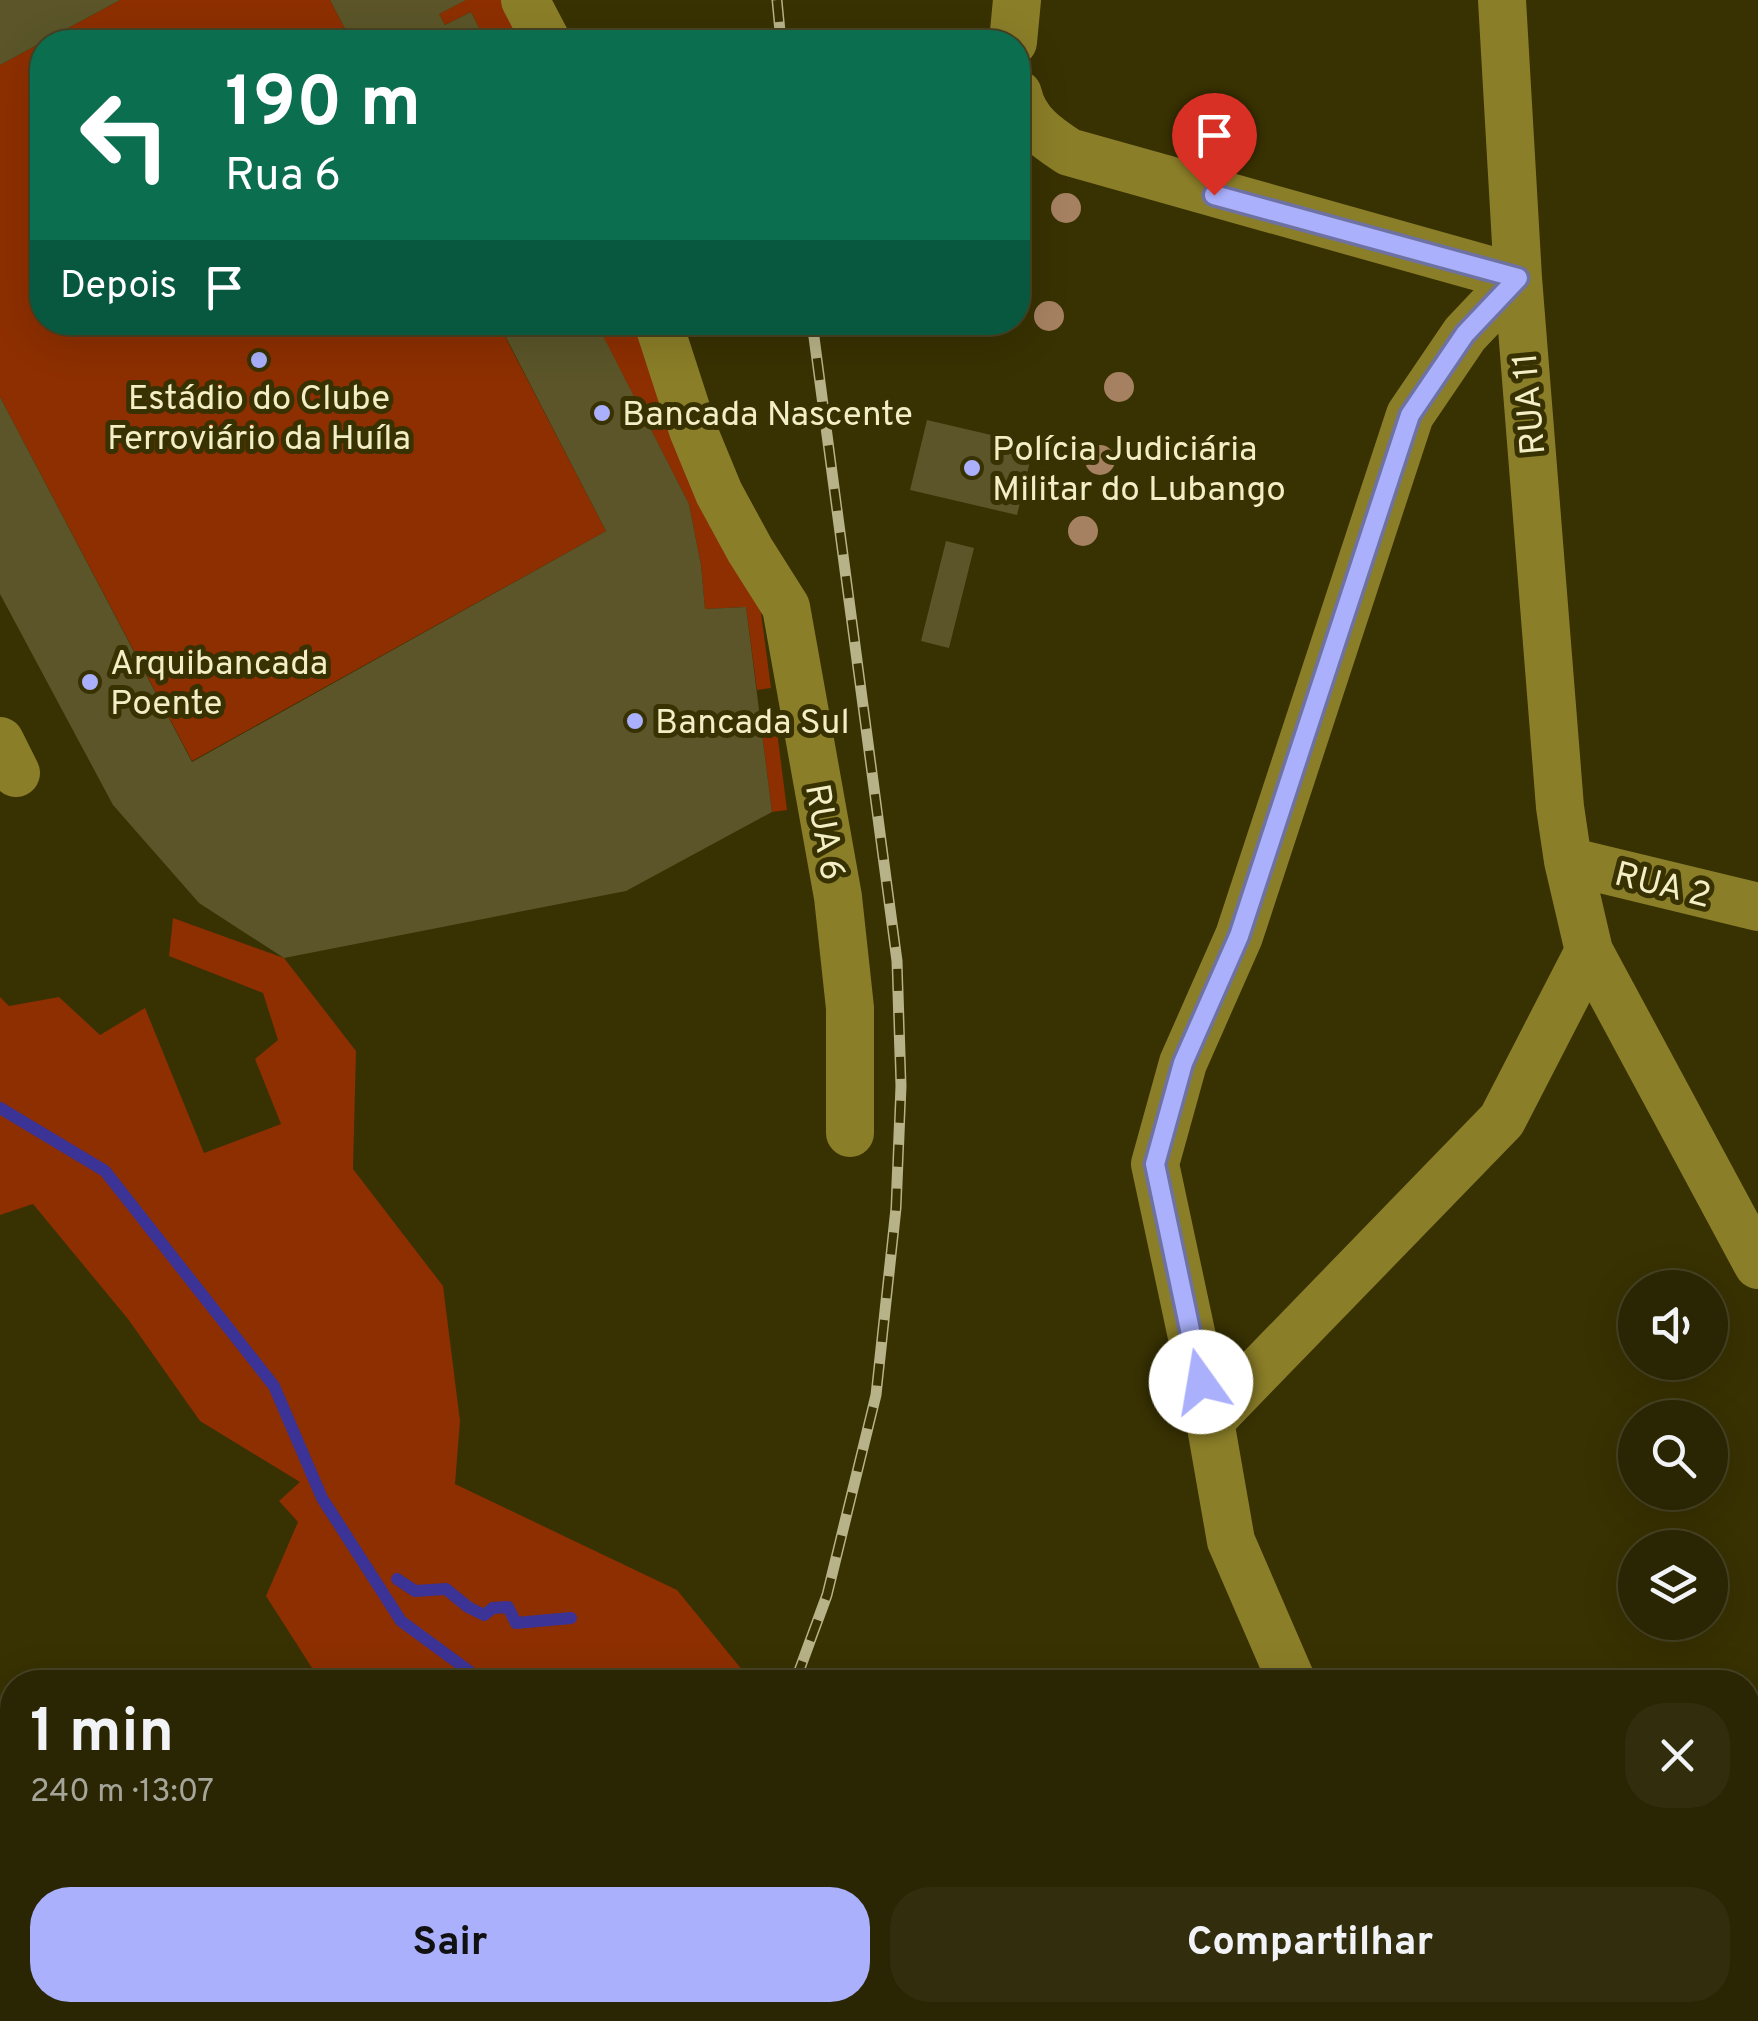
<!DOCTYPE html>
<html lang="pt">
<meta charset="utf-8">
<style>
body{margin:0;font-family:Overpass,sans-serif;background:#322d0c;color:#f1f3f6;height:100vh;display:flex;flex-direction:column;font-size:38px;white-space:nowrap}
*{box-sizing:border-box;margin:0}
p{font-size:32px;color:#a5a599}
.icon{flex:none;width:55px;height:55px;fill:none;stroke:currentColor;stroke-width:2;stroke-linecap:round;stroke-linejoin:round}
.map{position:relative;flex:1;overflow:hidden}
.sheet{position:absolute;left:0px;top:1670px;width:1760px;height:352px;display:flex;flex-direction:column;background:#2a2502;border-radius:40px 40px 0 0;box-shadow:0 10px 40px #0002,0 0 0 2px #464224}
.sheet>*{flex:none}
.hud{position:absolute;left:30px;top:30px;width:1000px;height:305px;border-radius:40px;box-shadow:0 10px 40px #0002,0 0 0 2px #464224;background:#0b6e4f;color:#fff;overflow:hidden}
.tools{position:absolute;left:1618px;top:1270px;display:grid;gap:20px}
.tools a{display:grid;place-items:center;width:110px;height:110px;border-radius:50%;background:#2a2502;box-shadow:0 10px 40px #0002,0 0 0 2px #464224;font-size:50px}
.pin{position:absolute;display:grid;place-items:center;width:85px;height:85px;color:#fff;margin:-102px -42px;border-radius:50% 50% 50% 0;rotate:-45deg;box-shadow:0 0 10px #0007}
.pin .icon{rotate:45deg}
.me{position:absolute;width:110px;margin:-55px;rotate:347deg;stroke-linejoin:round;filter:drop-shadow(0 0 8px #0008)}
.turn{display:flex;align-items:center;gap:35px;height:210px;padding:0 30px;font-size:45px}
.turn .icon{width:130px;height:130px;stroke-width:2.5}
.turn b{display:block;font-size:70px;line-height:85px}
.then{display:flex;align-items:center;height:95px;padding:0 30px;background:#0003;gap:20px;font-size:38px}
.round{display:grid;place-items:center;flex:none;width:105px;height:105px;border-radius:40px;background:#322d0c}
.overview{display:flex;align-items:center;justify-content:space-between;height:170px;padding:0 30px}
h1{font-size:60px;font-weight:700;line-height:75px}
.primary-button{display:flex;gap:20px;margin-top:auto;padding:20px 30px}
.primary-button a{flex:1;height:115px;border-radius:40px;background:#aab0fb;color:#111;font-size:40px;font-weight:700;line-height:115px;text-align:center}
.primary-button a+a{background:#322d0c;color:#f1f3f6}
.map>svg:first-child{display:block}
.built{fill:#443c06}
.green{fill:#8d2f00}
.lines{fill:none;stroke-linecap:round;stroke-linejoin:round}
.stream{stroke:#3c3396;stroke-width:12}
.building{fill:#5b5529}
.minor{stroke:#8b7e28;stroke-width:48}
.rail-casing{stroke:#b8b288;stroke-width:11}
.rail{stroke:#383102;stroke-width:8;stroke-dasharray:22;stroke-linecap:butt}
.tree{fill:#a58161}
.route-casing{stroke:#6e72a3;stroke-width:25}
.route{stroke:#aab0fb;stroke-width:18}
.poi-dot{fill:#aab0fb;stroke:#383102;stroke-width:4}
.labels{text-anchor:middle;stroke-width:10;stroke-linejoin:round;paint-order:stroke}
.poi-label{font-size:35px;fill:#f3eec6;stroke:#383102;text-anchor:start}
.street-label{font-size:35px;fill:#f3eec6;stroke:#383102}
</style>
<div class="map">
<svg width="1758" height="2021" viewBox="0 0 1758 2021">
<rect width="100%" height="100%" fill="#383102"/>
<path class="built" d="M1248 2010H1414L1416 2021H1245Z"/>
<path class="green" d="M120 0H330L352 42H42V322L498 323 606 531 192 761 0 397V65Z
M465 0H505L526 42H486L471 12 445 25 439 14Z
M596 323H635L760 605 771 688 757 690 746 607 705 609 701 565 689 504Z
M776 723 787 810 772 812 761 725Z
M173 918 284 958 356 1051 353 1169 443 1286 460 1421 455 1484 677 1590 752 1682H321L266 1596 298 1522 279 1501 300 1482 200 1421 128 1319 33 1204 0 1215V997L9 1006 59 997 100 1035 145 1008 204 1153 281 1124 255 1059 278 1040 263 993 169 956Z
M399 2010H609L602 2021H395Z"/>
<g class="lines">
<path class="stream" d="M0 1108 105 1171 274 1386 322 1498 401 1621 484 1682
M397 1579 415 1591 446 1589 468 1607 484 1615 493 1608 508 1607 516 1623 571 1618
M960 2010 969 2021"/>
</g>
<path class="building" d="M0 0H120L0 65Z
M330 0H466L439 14 445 25 471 12 486 42H352Z
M498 322H596L689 504 701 565 705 609 746 607 772 812 626 891 284 958 199 903 113 805 0 594V397L192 762 606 531Z
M927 420 1034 445 1017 515 910 490Z
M946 541 974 548 949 648 921 641Z"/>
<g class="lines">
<path class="minor" d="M525 0 547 42
M1502 0 1518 278 1560 807 1568 861 1589 951 1758 1265
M1013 42 1017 0
M1018 94C1024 122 1046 137 1069 152L1518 278 1465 334 1410 415 1239 936 1183 1063 1155 1164 1210 1421 1231 1541 1292 1682
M658 322 693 430 719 493 750 550 786 607 838 897 850 1008V1133
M0 741 16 773
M1568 861 1758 907
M1210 1421 1502 1120 1589 951
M1563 2010 1574 2021"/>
<g class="rail-casing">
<path id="rail" d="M777 0 781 42
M795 1682 827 1595 876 1395 896 1208 901 1086 897 961 812 322
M626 2021 633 2010"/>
</g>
<use href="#rail" class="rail"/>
</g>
<g class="tree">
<circle cx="1066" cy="208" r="15"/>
<circle cx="1049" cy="316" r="15"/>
<circle cx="1119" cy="387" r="15"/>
<circle cx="1100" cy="460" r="15"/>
<circle cx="1083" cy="531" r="15"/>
</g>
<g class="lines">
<g class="route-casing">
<path id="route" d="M1201 1382 1155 1164 1183 1063 1239 936 1410 415 1465 334 1518 278 1214 195"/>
</g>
<use href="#route" class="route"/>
</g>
<g class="poi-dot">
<circle cx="259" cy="360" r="10"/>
<circle cx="602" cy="413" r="10"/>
<circle cx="972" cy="468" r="10"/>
<circle cx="90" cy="682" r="10"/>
<circle cx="635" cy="721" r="10"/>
</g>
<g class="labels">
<g class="poi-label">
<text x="259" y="409" text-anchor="middle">Estádio do Clube<tspan x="259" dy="40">Ferroviário da Huíla</tspan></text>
<text x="622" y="425">Bancada Nascente</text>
<text x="992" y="460">Polícia Judiciária<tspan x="992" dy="40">Militar do Lubango</tspan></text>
<text x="110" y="674">Arquibancada<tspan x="110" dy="40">Poente</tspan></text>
<text x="655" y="733">Bancada Sul</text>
</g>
<g class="street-label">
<text transform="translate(1528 404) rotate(-95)" y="12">RUA 11</text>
<text transform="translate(826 832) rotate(80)" y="12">RUA 6</text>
<text transform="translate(1663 884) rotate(14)" y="12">RUA 2</text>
</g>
</g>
</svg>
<div class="tools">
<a><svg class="icon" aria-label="sound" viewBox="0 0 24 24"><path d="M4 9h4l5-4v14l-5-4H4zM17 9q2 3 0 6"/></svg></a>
<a><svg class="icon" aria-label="search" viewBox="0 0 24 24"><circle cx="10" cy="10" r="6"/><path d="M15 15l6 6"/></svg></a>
<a><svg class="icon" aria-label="layers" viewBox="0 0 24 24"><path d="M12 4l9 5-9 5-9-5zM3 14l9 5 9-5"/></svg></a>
</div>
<div class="pin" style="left:1214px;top:195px;background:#d93025"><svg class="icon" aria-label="arrive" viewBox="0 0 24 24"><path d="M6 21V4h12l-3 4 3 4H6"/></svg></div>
<svg class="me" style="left:1201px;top:1382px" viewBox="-20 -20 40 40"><circle r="19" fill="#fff"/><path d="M0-13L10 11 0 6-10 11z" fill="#aab0fb"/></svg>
<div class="hud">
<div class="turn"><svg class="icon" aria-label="left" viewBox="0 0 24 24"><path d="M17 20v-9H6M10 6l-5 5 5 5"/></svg><div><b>190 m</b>Rua 6</div></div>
<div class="then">Depois<svg class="icon" aria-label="arrive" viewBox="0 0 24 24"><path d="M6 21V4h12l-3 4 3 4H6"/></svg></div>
</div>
<section class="sheet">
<div class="overview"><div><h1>1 min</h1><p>240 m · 13:07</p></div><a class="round"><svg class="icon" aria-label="close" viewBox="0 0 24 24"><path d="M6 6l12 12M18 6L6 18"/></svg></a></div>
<div class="primary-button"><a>Sair</a><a>Compartilhar</a></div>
</section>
</div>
